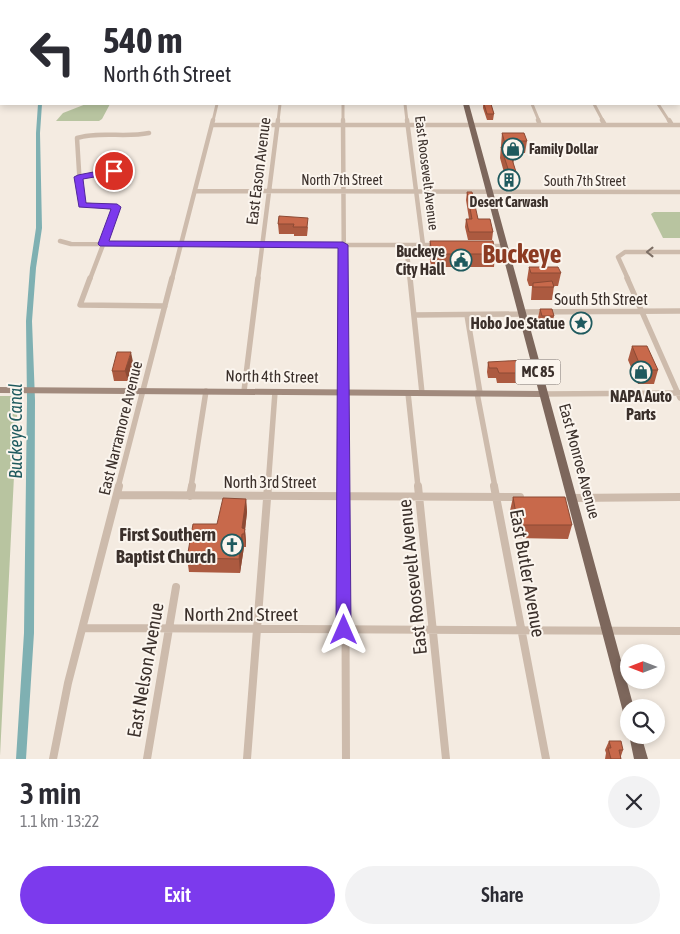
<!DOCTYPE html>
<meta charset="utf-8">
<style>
body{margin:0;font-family:"Asap Condensed",sans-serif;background:#f2f2f3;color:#2b2b33;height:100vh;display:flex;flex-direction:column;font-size:19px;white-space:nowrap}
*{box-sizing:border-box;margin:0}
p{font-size:16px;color:#7c7c81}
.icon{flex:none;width:28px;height:28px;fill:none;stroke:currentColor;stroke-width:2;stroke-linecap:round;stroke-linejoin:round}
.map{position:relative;height:759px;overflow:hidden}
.panel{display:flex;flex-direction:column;background:#fff;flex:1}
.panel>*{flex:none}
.hud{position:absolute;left:0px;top:0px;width:680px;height:105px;box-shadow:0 2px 8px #0003;background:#fff;color:#2b2b33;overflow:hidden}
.needle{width:32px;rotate:270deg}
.tools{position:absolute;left:620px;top:644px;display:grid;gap:10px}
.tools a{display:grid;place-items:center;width:45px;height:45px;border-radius:50%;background:#fff;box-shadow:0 2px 8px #0003;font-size:25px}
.pin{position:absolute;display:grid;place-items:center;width:42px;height:42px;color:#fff;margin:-21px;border:2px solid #fff;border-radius:50%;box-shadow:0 1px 5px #0007}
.me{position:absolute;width:55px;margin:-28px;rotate:0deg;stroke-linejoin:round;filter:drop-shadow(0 0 4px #0008)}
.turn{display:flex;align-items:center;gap:18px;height:105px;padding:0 20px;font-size:22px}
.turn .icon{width:65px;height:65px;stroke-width:2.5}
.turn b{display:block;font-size:35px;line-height:42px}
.round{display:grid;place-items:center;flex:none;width:52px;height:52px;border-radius:26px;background:#f2f2f3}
.summary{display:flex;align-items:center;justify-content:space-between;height:85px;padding:0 20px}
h1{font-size:30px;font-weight:600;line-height:38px}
.button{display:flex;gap:10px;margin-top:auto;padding:10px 20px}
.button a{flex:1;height:58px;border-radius:30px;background:#7c3aed;color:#fff;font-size:20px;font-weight:600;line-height:58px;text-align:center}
.button a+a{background:#f2f2f3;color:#2b2b33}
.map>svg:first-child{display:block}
.green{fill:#b8c4a0}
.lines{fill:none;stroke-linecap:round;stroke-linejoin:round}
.canal{fill:#7fb0b2;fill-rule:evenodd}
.street-far3{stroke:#cdbbac;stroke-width:3}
.street-far2{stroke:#cdbbac;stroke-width:4.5}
.street-far1{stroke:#cdbbac;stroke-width:5.5}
.street{stroke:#cdbbac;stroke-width:8}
.secondary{fill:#a18a7d;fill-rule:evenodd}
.primary{fill:#7d675c;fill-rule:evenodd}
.wall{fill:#ac5a40}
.shaded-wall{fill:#8c4a34}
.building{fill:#c8694b;stroke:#8c4a34}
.oneway{stroke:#7d6f65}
.route{fill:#7c3aed;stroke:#51269a}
.labels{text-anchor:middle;stroke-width:4;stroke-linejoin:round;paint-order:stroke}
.far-poi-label{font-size:14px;font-weight:bold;fill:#3b302b;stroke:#fbf5ee;text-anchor:start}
.far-street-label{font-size:14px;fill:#3b302b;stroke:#fbf5ee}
.shield{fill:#fbf5ee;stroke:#756b66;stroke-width:1}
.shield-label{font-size:15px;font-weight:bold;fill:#3b302b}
.street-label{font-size:16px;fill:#3b302b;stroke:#fbf5ee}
.poi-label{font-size:16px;font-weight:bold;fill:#3b302b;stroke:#fbf5ee;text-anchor:end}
.water-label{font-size:18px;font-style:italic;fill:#1f5a5e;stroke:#fbf5ee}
.near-poi-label{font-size:19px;font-weight:bold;fill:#3b302b;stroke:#fbf5ee;text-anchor:end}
.near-street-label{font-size:19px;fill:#3b302b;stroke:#fbf5ee}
.town-label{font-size:26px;font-weight:bold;fill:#8c3b22;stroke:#fbf5ee}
</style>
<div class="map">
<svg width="680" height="759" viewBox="0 0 680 759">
<rect width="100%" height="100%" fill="#f4ebe1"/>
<path class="green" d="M86 104H110L102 119 99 121H56L63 113Z
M654 212H680V238H663L651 214Z
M0 396H18L0 756Z"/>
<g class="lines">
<path class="canal" d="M54 0H58V1H54Z
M38 104H42L40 133 42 228 36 268 32 321 35 400 34 633 26 759H16L24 633 27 400 26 321 30 268 36 228V133Z"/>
<path class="street-far3" d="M343 104V121
M405 104 407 121
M532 104 539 121
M594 104 603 121
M658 104 669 121
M213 121 217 104
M278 121 280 104"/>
<path class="street-far2" d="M343 120 344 279
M407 120 423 245
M538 120 540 125
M602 120 605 125
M669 120 672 125
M212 125H680
M78 177 110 173 124 163
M195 191 680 192
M60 241 71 244 437 245
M406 245 410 279
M486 246H504
M90 279 117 208 81 204 77 138C100 131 125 138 149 133
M172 279 213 120
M258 279 278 120
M628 279 618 257 625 252H680"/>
<path class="street-far1" d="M90 278 80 305 165 306
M344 278 345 487
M410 278 422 393
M627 278 680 398
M522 312 680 311
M414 315 522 314
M467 315 480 393
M244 391 258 278
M408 393 418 487
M477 393 495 487
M543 394 680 393
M118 487 172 278
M191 487 206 391
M268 487 275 392"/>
<path class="street" d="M345 486 346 759
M418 486 446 759
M494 486 546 759
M118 495 520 497
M190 496 192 486
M570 498 680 497
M83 628 680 631
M53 759 68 683 119 486
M147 759 176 587
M247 759 268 486"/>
<path class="secondary" d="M0 387 543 391 547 394 543 397 0 393Z"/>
<path class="primary" d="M463 104H469L634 708H629V718L625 716 623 712Z
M629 735H641L648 759H634Z"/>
</g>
<path class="wall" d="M483 104H491L494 114 493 120H487L483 108Z
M502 133 527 141 525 153H515L513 163 517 175 515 187H508L500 158Z
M467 192 478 219 493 232 492 240H468L465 227 466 219H469L466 200Z
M279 216 308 227 307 236H294V234H279L278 224Z
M430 241 495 254 494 267H431L429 254Z
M529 267 561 273 558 286H554L552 300H531L532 286H529L527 280Z
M540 309 554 316 551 329H539L537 322Z
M632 346 658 370 654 384H638L628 360Z
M133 362 128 381H114L112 371Z
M488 362 529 373 527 383H497L496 378H488L487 372Z
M513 497 572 525 568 539 515 538 510 511Z
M246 499 247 512 245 530 246 542V547H244L240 573 189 572 187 558 217 524Z
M609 741 623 750 621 756V759H605L606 753 605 750Z"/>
<path class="shaded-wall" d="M515 152 513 164 510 153Z
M131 352 133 362 128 381 125 371Z
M246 499 247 512 245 530 246 542V547L244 534 242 528Z
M242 534 244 547 240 573 239 559Z"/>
<path class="building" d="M484 104H491L494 114H487Z
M502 133H524L527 141H512L515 152 510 153 517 175H510L501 147H506Z
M467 192H472L478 219H490L493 232H469L466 219H472Z
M279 216 308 218 307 227H293L294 224H278Z
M430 241H493L495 254H432Z
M529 267H558L561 273H531Z
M552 281 554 287H533V283Z
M540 309H552L554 316H542Z
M632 346H647L658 370H642Z
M117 352H131L125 371H112Z
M526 360 529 373H499L497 368H489L488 362Z
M513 497H565L572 525H518Z
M223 498 246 499 242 528 245 529 244 534H242L239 559 187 558 193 524H217Z
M609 741H621L623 750H619L621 759H611L608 748H611Z"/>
<defs><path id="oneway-chevron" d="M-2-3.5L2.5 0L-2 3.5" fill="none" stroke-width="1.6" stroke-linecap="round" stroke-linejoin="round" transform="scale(1.25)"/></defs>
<use class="oneway" href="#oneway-chevron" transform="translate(650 252) rotate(180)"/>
<path class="route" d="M114 168 119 171 117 173 83 179 86 203 117 204 121 207 109 241 343 242 348 245 351 630 349 635 344 637 339 635 336 630 338 248 100 246 98 244 111 209 79 207 74 177 78 175Z"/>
<defs>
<g id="shop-ring" transform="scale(1.125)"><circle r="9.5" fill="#fbf5ee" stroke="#1f5a5e" stroke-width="1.5"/><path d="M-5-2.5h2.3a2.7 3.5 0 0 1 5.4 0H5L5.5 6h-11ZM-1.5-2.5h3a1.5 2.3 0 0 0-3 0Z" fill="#1f5a5e"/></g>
<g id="building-ring" transform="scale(1.125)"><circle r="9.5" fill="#fbf5ee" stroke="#1f5a5e" stroke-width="1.5"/><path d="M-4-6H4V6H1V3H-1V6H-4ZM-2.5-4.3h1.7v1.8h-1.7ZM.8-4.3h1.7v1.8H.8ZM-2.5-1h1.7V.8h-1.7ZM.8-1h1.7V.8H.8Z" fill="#1f5a5e"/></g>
<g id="civic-ring" transform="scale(1.125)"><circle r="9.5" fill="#fbf5ee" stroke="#1f5a5e" stroke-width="1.5"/><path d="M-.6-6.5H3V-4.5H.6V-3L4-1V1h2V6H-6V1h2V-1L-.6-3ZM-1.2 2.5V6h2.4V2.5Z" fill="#1f5a5e"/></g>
<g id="sight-ring" transform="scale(1.125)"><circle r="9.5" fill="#fbf5ee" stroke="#1f5a5e" stroke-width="1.5"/><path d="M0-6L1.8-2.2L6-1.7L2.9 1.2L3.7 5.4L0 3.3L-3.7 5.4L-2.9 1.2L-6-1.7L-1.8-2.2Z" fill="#1f5a5e"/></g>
<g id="church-ring" transform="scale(1.125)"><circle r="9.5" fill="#fbf5ee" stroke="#1f5a5e" stroke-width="1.5"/><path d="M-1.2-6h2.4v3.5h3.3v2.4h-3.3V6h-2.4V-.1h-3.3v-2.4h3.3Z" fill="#1f5a5e"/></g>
</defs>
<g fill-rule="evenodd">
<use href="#shop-ring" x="513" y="149"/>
<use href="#building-ring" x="509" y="180"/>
<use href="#civic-ring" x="461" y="260"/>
<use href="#sight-ring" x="581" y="323"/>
<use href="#shop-ring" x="641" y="372"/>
<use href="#church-ring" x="232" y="545"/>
</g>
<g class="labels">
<g class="far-poi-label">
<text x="529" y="154">Family Dollar</text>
<text x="509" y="207" text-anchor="middle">Desert Carwash</text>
</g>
<g class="far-street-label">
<text transform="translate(427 173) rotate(83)" y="5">East Roosevelt Avenue</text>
<text x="342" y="185">North 7th Street</text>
<text x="585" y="186">South 7th Street</text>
</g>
<rect class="shield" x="515.5" y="359.5" width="45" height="25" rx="4"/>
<g class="shield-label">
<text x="538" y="377">MC 85</text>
</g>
<g class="street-label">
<text transform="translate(258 171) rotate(-83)" y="6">East Eason Avenue</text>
<text x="601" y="305">South 5th Street</text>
<text transform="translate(272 376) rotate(1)" y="6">North 4th Street</text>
<text transform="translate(120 428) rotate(-76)" y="6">East Narramore Avenue</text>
<text transform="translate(580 461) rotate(75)" y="6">East Monroe Avenue</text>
<text x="270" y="488">North 3rd Street</text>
</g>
<g class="poi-label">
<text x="445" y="257">Buckeye<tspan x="445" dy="18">City Hall</tspan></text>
<text x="565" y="329">Hobo Joe Statue</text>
<text x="641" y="402" text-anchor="middle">NAPA Auto<tspan x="641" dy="18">Parts</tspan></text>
</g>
<g class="water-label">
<text transform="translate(16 431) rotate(-90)" y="6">Buckeye Canal</text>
</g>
<g class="near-poi-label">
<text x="216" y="541">First Southern<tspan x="216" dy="22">Baptist Church</tspan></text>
</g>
<g class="near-street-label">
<text transform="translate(528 573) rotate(80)" y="7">East Butler Avenue</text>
<text transform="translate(412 577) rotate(-96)" y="7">East Roosevelt Avenue</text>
<text x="241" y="621">North 2nd Street</text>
<text transform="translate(145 670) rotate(-80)" y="7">East Nelson Avenue</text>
</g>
<g class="town-label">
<text x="522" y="263">Buckeye</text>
</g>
</g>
</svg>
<div class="tools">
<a><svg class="needle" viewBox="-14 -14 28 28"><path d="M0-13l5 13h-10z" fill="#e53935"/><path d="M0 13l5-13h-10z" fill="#7c7c81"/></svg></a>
<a><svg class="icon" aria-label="search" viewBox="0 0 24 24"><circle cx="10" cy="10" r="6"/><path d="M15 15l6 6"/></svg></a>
</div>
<div class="pin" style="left:114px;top:171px;background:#d93025"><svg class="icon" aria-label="arrive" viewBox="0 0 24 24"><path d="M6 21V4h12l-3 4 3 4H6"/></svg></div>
<svg class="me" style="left:344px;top:630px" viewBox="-20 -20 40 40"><path d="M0-17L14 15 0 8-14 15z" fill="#7c3aed" stroke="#fff" stroke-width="4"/></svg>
<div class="hud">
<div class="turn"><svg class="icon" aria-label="left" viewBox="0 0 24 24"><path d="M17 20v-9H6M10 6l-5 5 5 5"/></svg><div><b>540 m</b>North 6th Street</div></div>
</div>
</div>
<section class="panel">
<div class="summary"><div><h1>3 min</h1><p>1.1 km · 13:22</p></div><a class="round"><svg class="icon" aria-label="close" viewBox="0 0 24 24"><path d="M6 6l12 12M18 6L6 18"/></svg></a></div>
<div class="button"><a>Exit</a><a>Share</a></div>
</section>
